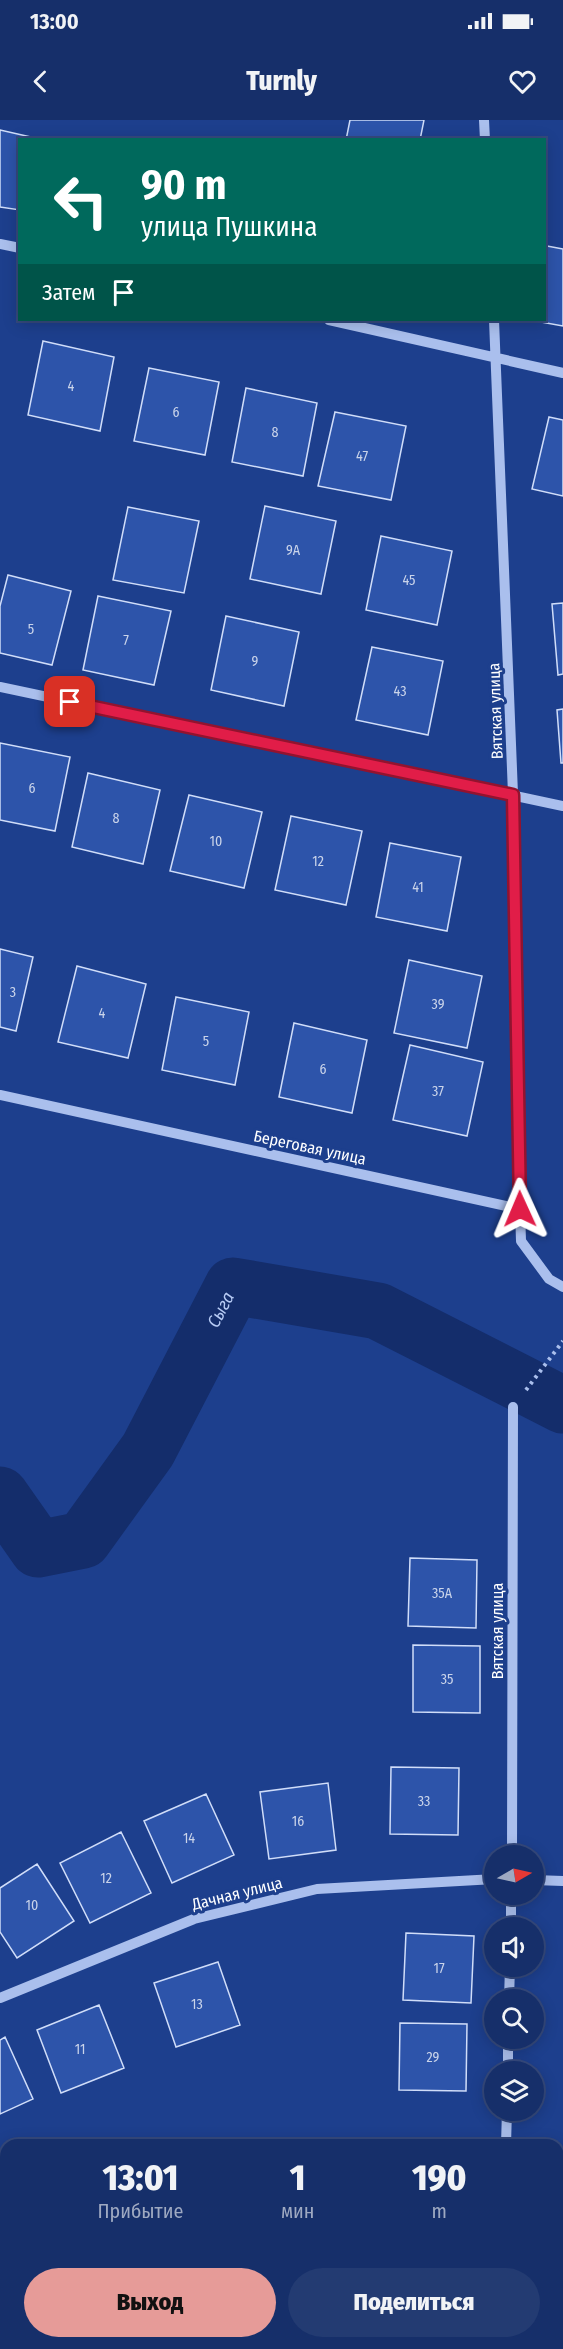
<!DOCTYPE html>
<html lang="ru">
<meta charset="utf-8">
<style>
body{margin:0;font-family:"Fira Sans Condensed",sans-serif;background:#233b72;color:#f1f3f6;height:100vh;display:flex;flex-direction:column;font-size:22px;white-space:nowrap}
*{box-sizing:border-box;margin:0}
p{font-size:20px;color:#9ea9c1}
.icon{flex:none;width:33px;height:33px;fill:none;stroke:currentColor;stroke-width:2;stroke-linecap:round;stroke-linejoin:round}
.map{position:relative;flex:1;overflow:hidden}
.details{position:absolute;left:0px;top:2019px;width:564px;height:210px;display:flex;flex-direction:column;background:#162f6a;border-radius:18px 18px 0 0;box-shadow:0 3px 15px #0003,0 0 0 2px #354a7e}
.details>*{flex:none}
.hud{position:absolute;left:18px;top:18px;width:528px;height:183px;border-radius:0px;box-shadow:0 3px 15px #0003,0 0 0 2px #354a7e;background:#00695c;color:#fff;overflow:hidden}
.needle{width:39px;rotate:81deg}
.tools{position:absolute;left:484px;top:1725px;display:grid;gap:12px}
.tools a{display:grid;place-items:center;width:60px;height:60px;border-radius:50%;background:#162f6a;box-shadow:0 3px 15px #0003,0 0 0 2px #354a7e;font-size:30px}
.pin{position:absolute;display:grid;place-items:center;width:51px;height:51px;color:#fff;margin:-26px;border-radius:12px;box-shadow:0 3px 9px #0006}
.me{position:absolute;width:66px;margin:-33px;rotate:359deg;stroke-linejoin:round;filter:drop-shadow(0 0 4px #0008)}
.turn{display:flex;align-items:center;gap:21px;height:126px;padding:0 24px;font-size:27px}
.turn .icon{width:78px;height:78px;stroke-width:2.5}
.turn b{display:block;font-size:42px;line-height:51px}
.then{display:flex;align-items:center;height:57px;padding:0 24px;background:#0003;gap:12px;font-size:22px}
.eta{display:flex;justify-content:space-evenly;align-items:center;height:102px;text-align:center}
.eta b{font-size:36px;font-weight:800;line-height:42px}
.primary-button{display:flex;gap:12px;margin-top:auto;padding:12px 24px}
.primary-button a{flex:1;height:69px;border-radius:36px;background:#e69b98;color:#111;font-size:24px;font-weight:800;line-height:69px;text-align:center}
.primary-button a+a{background:#233b72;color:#f1f3f6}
.status{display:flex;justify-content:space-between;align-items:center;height:42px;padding:0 30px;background:#162f6a;direction:ltr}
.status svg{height:16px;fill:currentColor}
header{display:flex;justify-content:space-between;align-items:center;height:78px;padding:0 24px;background:#162f6a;font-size:27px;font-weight:800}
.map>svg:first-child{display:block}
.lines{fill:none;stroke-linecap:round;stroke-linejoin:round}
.river{stroke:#142d6b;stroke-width:57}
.building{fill:#2d54aa;stroke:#d0ddf9;stroke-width:1.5}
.path{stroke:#aabfed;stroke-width:4;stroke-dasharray:3 4.5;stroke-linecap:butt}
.minor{stroke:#aabfed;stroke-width:10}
.route-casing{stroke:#92132f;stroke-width:15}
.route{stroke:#e11d48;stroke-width:10}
.labels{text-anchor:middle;stroke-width:6;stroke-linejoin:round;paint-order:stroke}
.number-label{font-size:14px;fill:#cad4ea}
.street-label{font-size:16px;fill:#fff;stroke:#1d3f8d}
.water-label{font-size:18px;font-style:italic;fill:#b6caf4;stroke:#1d3f8d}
</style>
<div class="status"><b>13:00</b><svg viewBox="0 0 49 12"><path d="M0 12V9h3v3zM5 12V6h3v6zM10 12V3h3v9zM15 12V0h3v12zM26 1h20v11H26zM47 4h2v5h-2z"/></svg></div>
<header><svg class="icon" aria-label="back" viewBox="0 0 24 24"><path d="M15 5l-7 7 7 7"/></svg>Turnly<svg class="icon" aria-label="heart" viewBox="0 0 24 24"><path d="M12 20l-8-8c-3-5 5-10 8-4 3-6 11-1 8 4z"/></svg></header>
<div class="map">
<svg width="563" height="2229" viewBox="0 0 563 2229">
<rect width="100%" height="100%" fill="#1d3f8d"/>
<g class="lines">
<path class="river" id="s1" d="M0 1375 38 1429 83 1420 148 1330 233 1166 378 1191 563 1285"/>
</g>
<path class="building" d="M350 0H424L420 20H346Z
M0 10 44 20H20V90L0 87Z
M547 126 563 129V206L530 200H544V135Z
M43 221 114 237 100 311 28 295Z
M149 248 219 262 205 335 134 321Z
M246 268 317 283 303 356 232 342Z
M335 292 406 306 391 380 318 366Z
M549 297 563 300V376L532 369Z
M265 386 336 401 321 474 250 459Z
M128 387 199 401 184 473 113 460Z
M381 416 452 431 437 505 366 490Z
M8 455 71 471 52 545 0 533V486Z
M98 476 171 491 154 565 83 550Z
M563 483V554L558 555 552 484Z
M226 496 299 512 284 586 211 570Z
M372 527 443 541 428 615 356 600Z
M563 589V643H561L557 590Z
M0 623 70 637 55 711 0 700Z
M88 653 160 670 143 744 72 727Z
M189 675 262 692 244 768 170 751Z
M291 696 362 711 346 785 275 770Z
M390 723 461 737 447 811 376 797Z
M0 829 33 837 16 911 0 907Z
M409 840 482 856 467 928 394 913Z
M77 846 146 864 128 938 58 922Z
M176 877 249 892 235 965 162 950Z
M294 903 367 920 352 993 279 977Z
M410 925 483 942 467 1016 393 1000Z
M410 1438 477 1440 476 1508 408 1506Z
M413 1525 480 1526V1593L413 1592Z
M391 1647 459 1648 458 1715 390 1714Z
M328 1663 336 1730 269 1739 260 1672Z
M206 1674 234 1735 172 1763 144 1701Z
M121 1712 151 1773 90 1803 60 1743Z
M37 1744 74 1801 17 1838 0 1812V1768Z
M406 1813 474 1816 471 1883 403 1880Z
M218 1842 240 1905 176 1927 154 1863Z
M99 1885 124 1948 61 1973 37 1910Z
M400 1903 467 1904 466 1971 399 1970Z
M5 1917 33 1979 0 1994V1920Z
M6 2150V2223H16L7 2229H0V2154Z"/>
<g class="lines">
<path class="path" d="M526 1270 563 1221"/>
<path class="minor" d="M484 0 485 20
M0 124 20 128
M329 200 563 253
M494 200 513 674 520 1089
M0 567 563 686
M0 975 520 1089 521 1121 549 1159 563 1167
M512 1736 513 1287
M534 1760 563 1761
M511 1808V1774
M0 1878 194 1799 317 1769 495 1759
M509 1880 510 1846
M508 1952V1918
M506 2025 507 1990
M558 2155H563
M117 2229 146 2223"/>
</g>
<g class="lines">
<g class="route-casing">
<path id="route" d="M70 582 513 675 520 1089"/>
</g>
<use href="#route" class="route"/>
</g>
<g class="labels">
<g class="number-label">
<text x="71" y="271">4</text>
<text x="176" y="297">6</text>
<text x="275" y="317">8</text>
<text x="362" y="341">47</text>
<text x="293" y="435">9А</text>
<text x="409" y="465">45</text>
<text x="31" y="514">5</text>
<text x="126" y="525">7</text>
<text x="255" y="546">9</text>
<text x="400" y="576">43</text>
<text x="32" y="673">6</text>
<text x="116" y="703">8</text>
<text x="216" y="726">10</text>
<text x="318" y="746">12</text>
<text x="418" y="772">41</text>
<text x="13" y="877">3</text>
<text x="438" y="889">39</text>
<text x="102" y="898">4</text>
<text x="206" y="926">5</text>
<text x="323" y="954">6</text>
<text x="438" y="976">37</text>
<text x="442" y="1478">35А</text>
<text x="447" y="1564">35</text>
<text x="424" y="1686">33</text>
<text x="298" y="1706">16</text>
<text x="189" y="1723">14</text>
<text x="106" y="1763">12</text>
<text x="32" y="1790">10</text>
<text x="439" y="1853">17</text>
<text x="197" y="1889">13</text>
<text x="80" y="1934">11</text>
<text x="433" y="1942">29</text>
</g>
<g class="street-label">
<text transform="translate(495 591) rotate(-92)" y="6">Вятская улица</text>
<text transform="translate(310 1027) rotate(12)" y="6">Береговая улица</text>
<text transform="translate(497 1511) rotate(-90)" y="6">Вятская улица</text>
<text transform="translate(237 1773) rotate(-14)" y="6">Дачная улица</text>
</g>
<g class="water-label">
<text dy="6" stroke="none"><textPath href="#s1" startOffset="381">Сыга</textPath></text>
</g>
</g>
</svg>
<div class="tools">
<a><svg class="needle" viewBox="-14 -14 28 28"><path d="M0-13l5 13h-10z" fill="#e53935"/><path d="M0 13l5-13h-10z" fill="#9ea9c1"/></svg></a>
<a><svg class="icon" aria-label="sound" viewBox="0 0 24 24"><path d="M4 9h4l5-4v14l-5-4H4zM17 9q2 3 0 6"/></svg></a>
<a><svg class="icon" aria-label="search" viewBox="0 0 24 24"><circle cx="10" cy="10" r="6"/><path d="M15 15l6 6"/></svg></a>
<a><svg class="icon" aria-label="layers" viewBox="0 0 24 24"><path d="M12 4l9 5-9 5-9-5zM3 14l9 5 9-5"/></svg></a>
</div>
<div class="pin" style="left:70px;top:582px;background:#d93025"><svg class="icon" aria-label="arrive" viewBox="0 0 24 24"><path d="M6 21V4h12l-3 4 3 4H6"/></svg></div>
<svg class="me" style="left:520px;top:1089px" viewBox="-20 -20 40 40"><path d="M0-17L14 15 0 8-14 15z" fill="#e11d48" stroke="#fff" stroke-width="4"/></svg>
<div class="hud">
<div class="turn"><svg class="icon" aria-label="left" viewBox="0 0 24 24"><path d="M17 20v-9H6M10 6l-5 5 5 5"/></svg><div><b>90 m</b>улица Пушкина</div></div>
<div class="then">Затем<svg class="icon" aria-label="arrive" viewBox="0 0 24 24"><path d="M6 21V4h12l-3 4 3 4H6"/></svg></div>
</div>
<section class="details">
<div class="eta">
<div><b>13:01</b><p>Прибытие</p></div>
<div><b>1</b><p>мин</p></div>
<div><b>190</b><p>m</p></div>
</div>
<div class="primary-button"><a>Выход</a><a>Поделиться</a></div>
</section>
</div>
